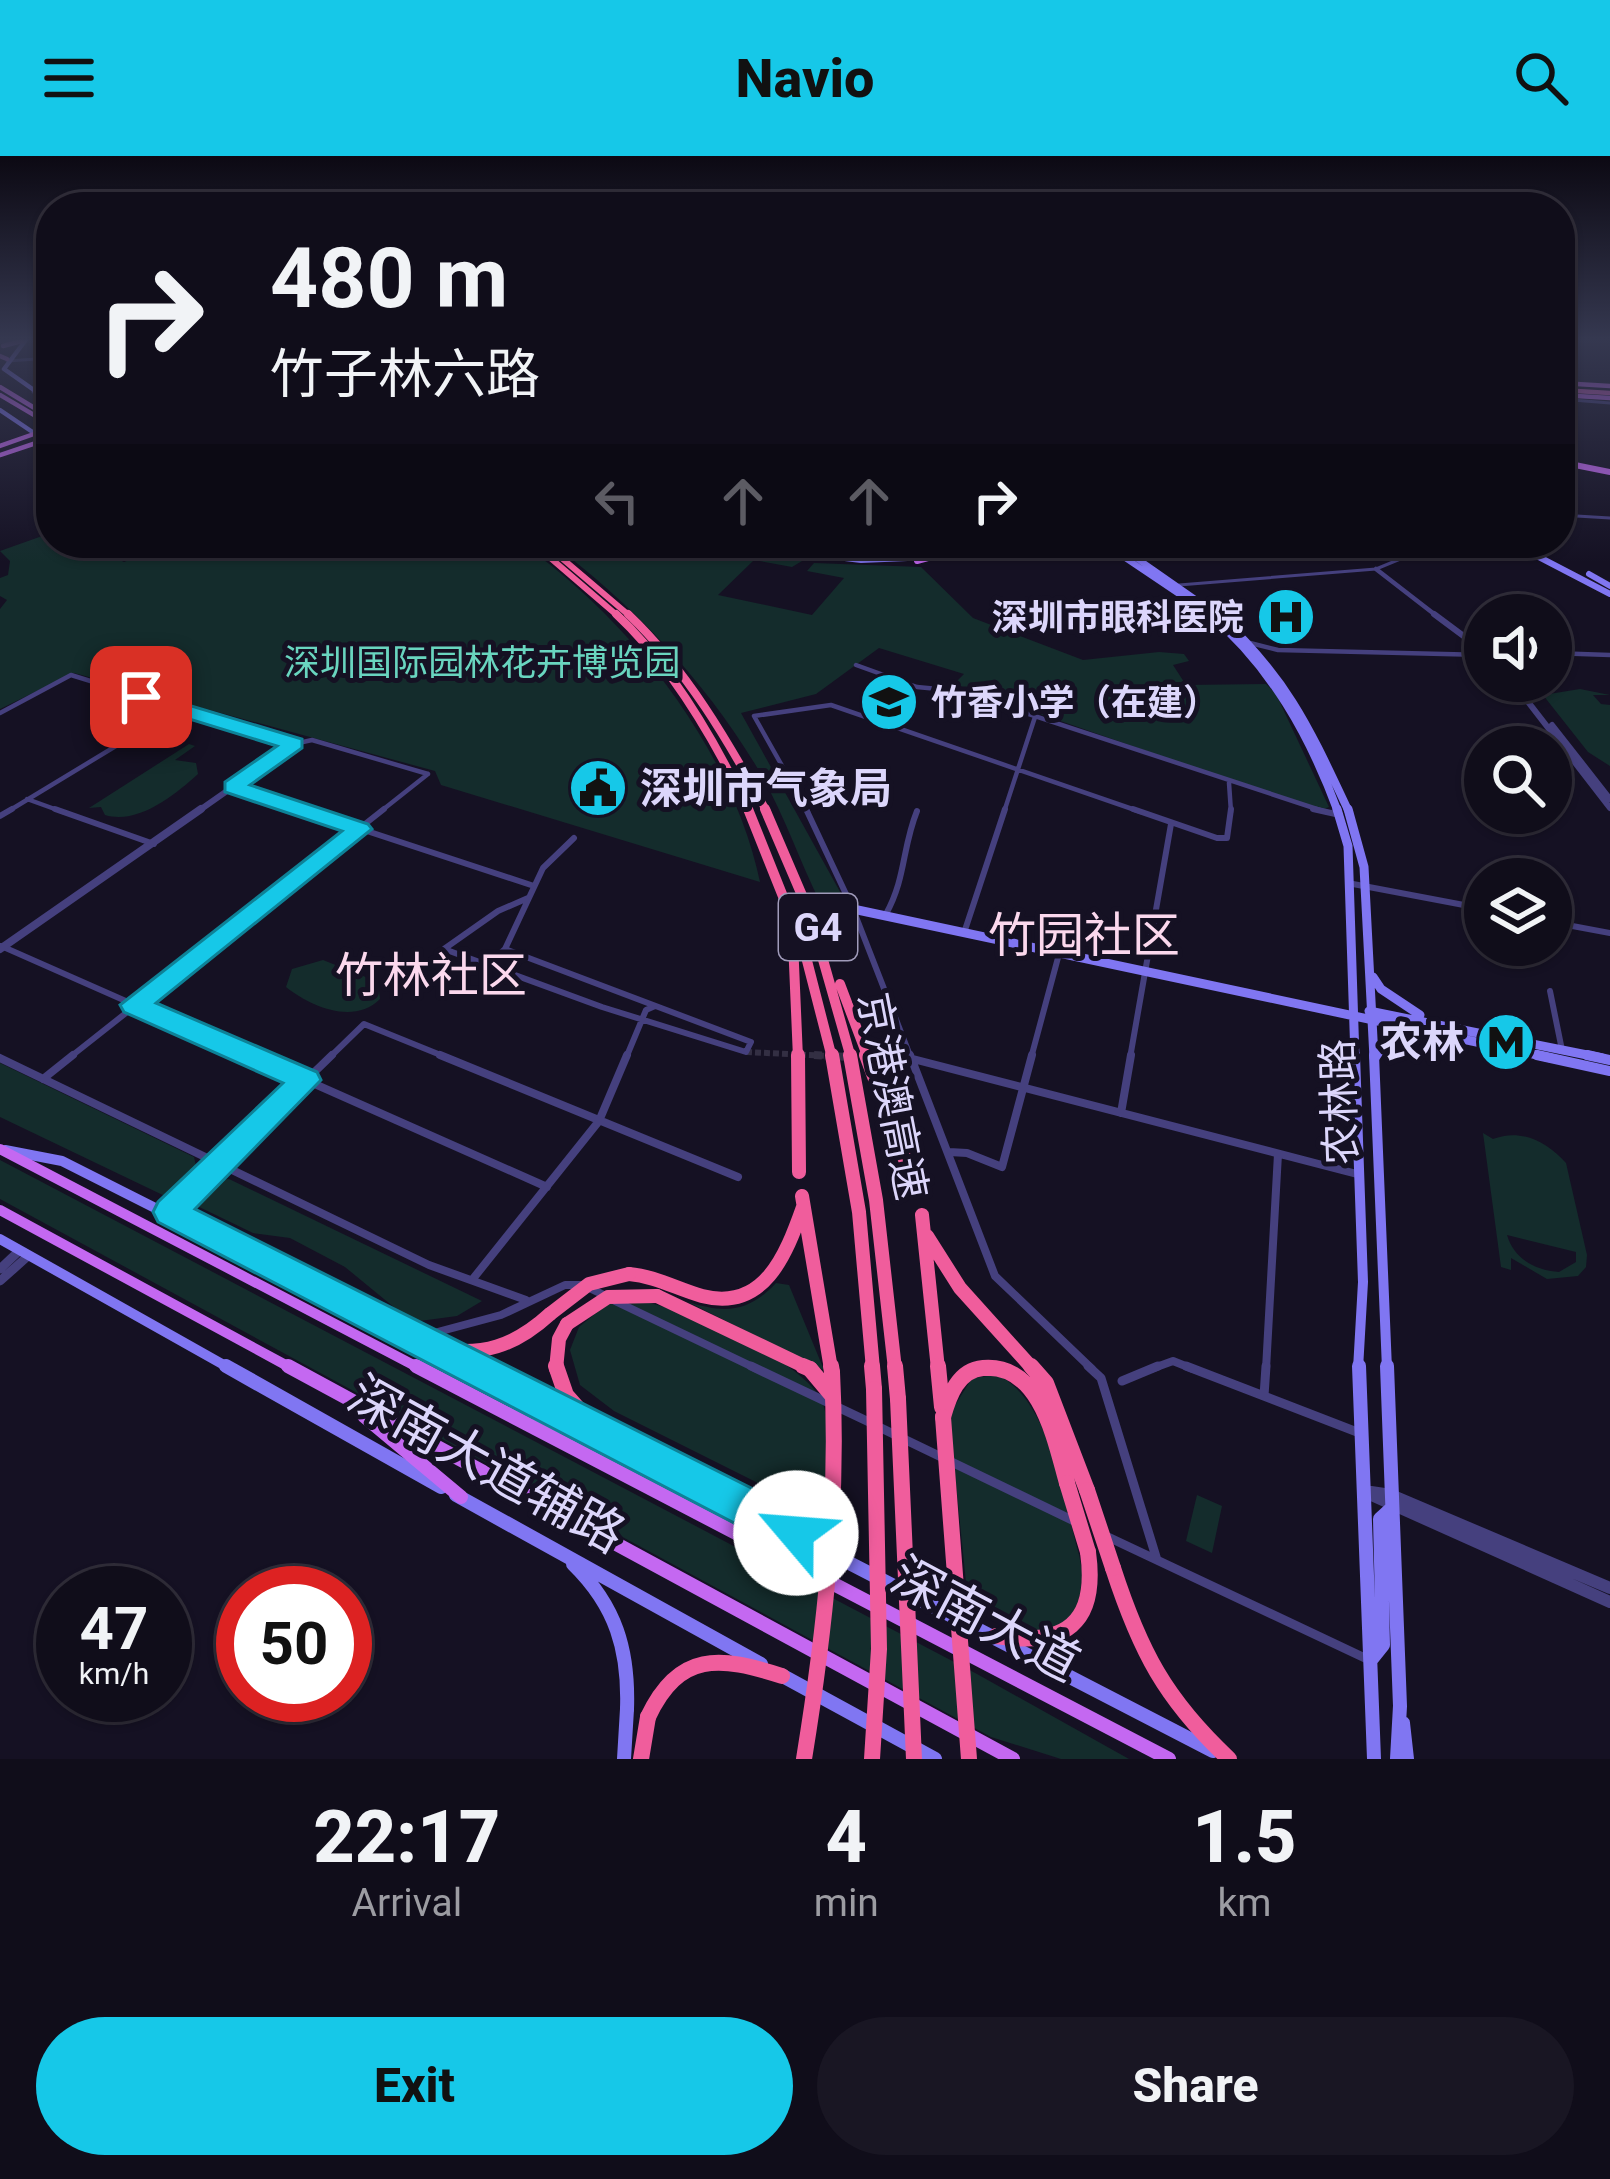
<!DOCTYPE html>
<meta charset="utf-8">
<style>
body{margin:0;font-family:Roboto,"Noto Sans SC",sans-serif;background:#191623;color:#f1f3f6;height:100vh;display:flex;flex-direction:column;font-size:45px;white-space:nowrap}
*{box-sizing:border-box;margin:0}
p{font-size:39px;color:#9c9ca2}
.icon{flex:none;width:66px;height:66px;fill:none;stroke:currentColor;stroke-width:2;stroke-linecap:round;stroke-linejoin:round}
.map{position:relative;height:1603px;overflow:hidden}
.panel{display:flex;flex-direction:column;background:#100d1a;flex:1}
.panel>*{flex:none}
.top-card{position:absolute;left:36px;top:36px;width:1539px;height:366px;border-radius:48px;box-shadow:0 3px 9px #0004,0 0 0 3px #302d39;background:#100d1a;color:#f1f3f6;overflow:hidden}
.fabs{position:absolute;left:1464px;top:438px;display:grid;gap:24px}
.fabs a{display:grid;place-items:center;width:108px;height:108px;border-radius:50%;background:#100d1a;box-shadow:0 3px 9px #0004,0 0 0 3px #302d39;font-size:60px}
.speed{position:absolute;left:36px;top:1410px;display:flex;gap:24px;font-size:60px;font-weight:700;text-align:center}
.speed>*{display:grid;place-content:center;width:156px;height:156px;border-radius:50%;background:#100d1a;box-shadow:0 3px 9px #0004,0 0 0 3px #302d39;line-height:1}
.speed small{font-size:30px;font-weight:400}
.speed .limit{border:18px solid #d22;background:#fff;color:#111}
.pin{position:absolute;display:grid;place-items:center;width:102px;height:102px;color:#fff;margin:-51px;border-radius:24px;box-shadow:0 6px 18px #0006}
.me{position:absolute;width:132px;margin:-66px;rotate:297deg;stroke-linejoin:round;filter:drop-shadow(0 0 9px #0008)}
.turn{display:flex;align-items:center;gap:42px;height:252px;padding:0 36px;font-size:54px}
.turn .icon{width:156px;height:156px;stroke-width:2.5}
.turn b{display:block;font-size:84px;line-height:102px}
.lanes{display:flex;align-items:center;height:114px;padding:0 36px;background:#0003;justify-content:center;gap:60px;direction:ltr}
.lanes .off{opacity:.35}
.eta{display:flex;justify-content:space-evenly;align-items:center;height:204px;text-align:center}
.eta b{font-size:72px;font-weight:800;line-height:84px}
.button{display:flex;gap:24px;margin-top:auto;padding:24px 36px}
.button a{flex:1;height:138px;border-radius:72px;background:#16c8e8;color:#111;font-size:48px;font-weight:800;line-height:138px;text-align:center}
.button a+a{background:#191623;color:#f1f3f6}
header{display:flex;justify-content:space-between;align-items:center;height:156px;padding:0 36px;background:#16c8e8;color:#111;font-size:54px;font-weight:800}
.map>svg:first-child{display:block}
.green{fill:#142c2c;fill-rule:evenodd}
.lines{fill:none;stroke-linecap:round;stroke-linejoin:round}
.minor-tunnel-far1{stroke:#332f43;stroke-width:6;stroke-dasharray:6 3;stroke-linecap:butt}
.minor-tunnel{stroke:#332f43;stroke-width:8;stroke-dasharray:8 3;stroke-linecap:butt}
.minor-far4{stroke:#45407e;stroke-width:3}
.minor-far3{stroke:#45407e;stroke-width:4.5}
.minor-far2{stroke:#45407e;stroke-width:6}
.minor-far1{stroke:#45407e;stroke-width:8}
.minor{stroke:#45407e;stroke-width:9}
.tertiary-far5{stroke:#45407e;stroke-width:3}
.tertiary-far4{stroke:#45407e;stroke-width:4.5}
.tertiary-far3{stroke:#45407e;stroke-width:6}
.tertiary-far2{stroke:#45407e;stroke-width:8}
.tertiary-far1{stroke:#45407e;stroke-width:9}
.tertiary{stroke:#45407e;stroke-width:12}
.secondary-far5{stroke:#8076f2;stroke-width:4.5}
.secondary-far4{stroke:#8076f2;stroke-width:6}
.secondary-far3{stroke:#8076f2;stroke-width:8}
.secondary-far2{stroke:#8076f2;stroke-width:9}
.secondary-far1{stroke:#8076f2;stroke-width:10}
.secondary{stroke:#8076f2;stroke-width:14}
.primary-far3{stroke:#c468f1;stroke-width:4.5}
.primary-far2{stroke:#c468f1;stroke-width:6}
.primary-far1{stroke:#c468f1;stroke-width:10}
.primary{stroke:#c468f1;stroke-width:14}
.trunk{stroke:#da62c6;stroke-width:4.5}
.motorway-far4{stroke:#f05d9c;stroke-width:6}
.motorway-far3{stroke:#f05d9c;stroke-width:8}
.motorway-far2{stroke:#f05d9c;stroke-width:10}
.motorway-far1{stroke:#f05d9c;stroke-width:14}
.motorway{stroke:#f05d9c;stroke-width:16}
.secondary-bridge{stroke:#8076f2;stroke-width:14}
.motorway-bridge-far1{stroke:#f05d9c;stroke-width:14}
.motorway-bridge{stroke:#f05d9c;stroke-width:16}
.route{fill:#16c8e8;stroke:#0e8297;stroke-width:3}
.labels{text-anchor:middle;stroke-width:10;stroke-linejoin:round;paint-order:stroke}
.far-poi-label{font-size:36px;font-weight:bold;fill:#dcd6fb;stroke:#151123;text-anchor:end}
.far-park-label{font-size:36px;fill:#69d5bf;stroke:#151123}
.shield{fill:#151123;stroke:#a09bba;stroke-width:3}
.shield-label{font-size:39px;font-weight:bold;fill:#dcd6fb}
.poi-label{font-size:42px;font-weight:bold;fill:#dcd6fb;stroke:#151123;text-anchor:start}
.street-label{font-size:42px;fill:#dcd6fb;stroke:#151123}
.quarter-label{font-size:48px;fill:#fbd8ed;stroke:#151123}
.near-street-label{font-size:51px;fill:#dcd6fb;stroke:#151123}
</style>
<header><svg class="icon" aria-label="menu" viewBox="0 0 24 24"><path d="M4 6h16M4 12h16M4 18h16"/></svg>Navio<svg class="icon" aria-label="search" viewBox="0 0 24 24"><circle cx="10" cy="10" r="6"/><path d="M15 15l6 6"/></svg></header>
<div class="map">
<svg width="1610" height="1603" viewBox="0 0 1610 1603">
<rect width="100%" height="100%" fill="#151123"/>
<path class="green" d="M45 379 51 387H84L124 406 173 387H521C631 464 732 593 760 726L441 629 435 615 74 517 0 553V453L7 444 0 440V422L8 419 10 405 0 395Z
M551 387H589L612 403 630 392 668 402C711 372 758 397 807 402L792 411 754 404 718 439 812 459 844 422 807 415 814 407 921 411 973 462 1083 504 1159 496 1184 498 1189 505 1173 509 1186 529 1266 528 1276 538 1329 651 1322 654 1296 647 954 528 964 518 879 492 816 538 741 557 849 752 821 748C799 704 783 655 758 613 706 526 632 447 551 387Z
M1580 533 1610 539H1593L1601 548 1610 549V610L1588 596 1543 539Z
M189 588 195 590 175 604 196 607 198 618C175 639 138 669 105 659L101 651 89 652Z
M323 804 378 826 380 843C354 869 311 851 286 831L292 813Z
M0 907 194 1001 197 1014 169 1042 0 961Z
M1483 977 1493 983C1521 972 1547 986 1566 1007L1587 1099 1586 1111 1578 1120 1547 1123 1511 1102V1114L1501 1111ZM1507 1079 1576 1096V1106L1559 1116C1535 1114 1514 1103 1507 1079Z
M0 1004 977 1518 1129 1603H1061L991 1581 0 1043Z
M229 1023 482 1145 457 1160 412 1166 345 1111 290 1082 253 1077 193 1048 216 1024Z
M776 1127 789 1129 824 1214 688 1146C726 1158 749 1156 776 1127Z
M633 1144C677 1148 808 1205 823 1248 834 1281 824 1326 822 1359L614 1255 580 1229 570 1194 579 1171 607 1148Z
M997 1219C1050 1242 1064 1346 1079 1399L1083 1419 1077 1456 1051 1477 1021 1475 968 1446 949 1259 972 1222Z
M1197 1339 1222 1350 1212 1397 1186 1385Z"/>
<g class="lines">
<path class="minor-tunnel-far1" d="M746 896 850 901
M869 901 895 902"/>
<path class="minor-tunnel" d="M814 899 850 901
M869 901 910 903"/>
<path class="minor-far4" d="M0 186 15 185
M7 205 51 202
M33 236 51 232
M1560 359 1610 362
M1179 429 1376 413 1439 387"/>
<path class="minor-far3" d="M1250 487 1278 494 1485 499
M1551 497 1610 499
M856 509 917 531 959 535 1326 656
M0 557 71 519 294 588 312 584 428 618
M1229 627 1231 656
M233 631 309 656
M27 643 63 656
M7 656 177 553
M380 656 428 618
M808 656 754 560 831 549 1141 656
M1004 656 1035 561"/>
<path class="minor-far2" d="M55 653 154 688
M300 653 534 730
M806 653 853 753 911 902
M1133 653 1217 682H1227L1231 653
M1313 653 1340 659
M0 660 12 653
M1353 728 1485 753
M886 758C906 722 902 692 917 655
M1551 766 1610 777
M964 777 1005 653
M1 790 255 902
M444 793 602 851 746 896 751 886 505 793
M444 793 498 755 528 742
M488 809 505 793 543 712 574 682
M1550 835 1562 894
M69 902 384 653
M329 902 364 868 448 902
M626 902 646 854 655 850
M1031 902 1059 798
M1130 902 1171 668"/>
<path class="minor-far1" d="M249 899 547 1031
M440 899 738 1021
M910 899 995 1120 1092 1213
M0 902 429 1109 526 1144
M913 903 1357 1018
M43 923 73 899
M1121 957 1131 899
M949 996 967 997 1002 1011 1032 899
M170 1056 332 899
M472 1124 599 965 627 899
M615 1145 757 1213
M419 1181 501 1159 565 1129H583L604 1139
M1151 1213 1173 1205 1193 1213
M1266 1213 1278 998"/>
<path class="minor" d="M751 1210 869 1266
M1088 1210 1101 1222 1157 1404
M1186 1210 1357 1276
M1122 1225 1158 1210
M1264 1240 1266 1210
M881 1272 1074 1365
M1108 1381 1367 1503"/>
<path class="tertiary-far5" d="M1560 243 1610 247"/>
<path class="tertiary-far4" d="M1376 413 1438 461"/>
<path class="tertiary-far3" d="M1434 458 1485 496
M1512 525 1610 652
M1552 569 1610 643
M197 656 294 588"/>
<path class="tertiary-far2" d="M0 793 201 653"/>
<path class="tertiary-far1" d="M0 1113 19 1095
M0 1125 28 1100"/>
<path class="tertiary" d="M1365 1336 1610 1446
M1371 1336 1391 1339 1610 1432"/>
<path class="secondary-far5" d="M28 181 4 213 51 246
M0 254 34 277"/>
<path class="secondary-far4" d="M725 387 861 404 1090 394
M1103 387 1213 461
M1115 387 1221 461
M1512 387 1610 438
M1589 418 1610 430"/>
<path class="secondary-far3" d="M1209 458C1271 510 1310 580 1338 656
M1218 458C1289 525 1308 569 1349 656"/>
<path class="secondary-far2" d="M1337 653 1348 690 1355 902
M1348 653 1364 711 1374 902
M853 753 1551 902
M1373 821 1381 833 1420 859
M1369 855 1602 902
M1375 902 1385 887 1414 877"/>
<path class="secondary-far1" d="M1355 899 1363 1126 1358 1213
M1374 899 1387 1213
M1537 899 1610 915
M1587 899 1610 904
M5 994 62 1005 474 1213
M0 1083 231 1213"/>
<path class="secondary" d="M226 1210 441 1331
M468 1210 1213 1595
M1359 1210 1374 1603
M1387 1210 1400 1550 1397 1603
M456 1339 761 1508
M573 1408C616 1450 629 1494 627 1553
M1371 1504 1383 1489 1380 1363 1391 1353
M781 1519 935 1603
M1403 1567 1407 1603"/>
<path class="primary-far3" d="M3 190 22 185
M0 200 7 203
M1560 227 1610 230
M0 231 51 262
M0 239 51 269
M1560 239 1610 242
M0 290 51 272
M0 299 51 282"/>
<path class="primary-far2" d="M1560 306 1610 316
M772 387 912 396 1062 387
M1061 387 1124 402
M1129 387 1132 399
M917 405 939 399"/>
<path class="primary-far1" d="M0 993 421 1213
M0 1054 293 1213"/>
<path class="primary" d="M288 1210 1013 1603
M416 1210 1169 1603
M364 1260 461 1341
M537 1267 592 1273"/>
<path class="trunk" d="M1560 234 1610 237"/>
<path class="motorway-far4" d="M533 387 619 461
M544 387 631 461"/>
<path class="motorway-far3" d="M616 458C673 511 716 586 749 656
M628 458C687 514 728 585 767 656"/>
<path class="motorway-far2" d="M748 653 804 793 832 902
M765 653 810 758 851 902
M793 785 798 902
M840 828 868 902"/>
<path class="motorway-far1" d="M798 899 799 1016
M832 899 859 1056 873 1213
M850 899 876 1044 895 1213
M866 899 916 1033
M802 1040 831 1213
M922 1059 938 1213
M927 1080 960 1132 1033 1213
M629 1118C655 1120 677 1133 702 1140 764 1156 786 1099 803 1051
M657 1140 810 1213
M435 1192C482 1201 515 1190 550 1158
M556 1213 559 1183 567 1168
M979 1213H997"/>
<path class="motorway" d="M556 1210 566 1239 597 1274
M803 1210 810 1213
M831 1210 832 1216
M872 1210 874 1233
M895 1210 898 1243
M938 1210 942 1251
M1031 1210 1046 1227 1087 1334
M943 1261C949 1240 958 1214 983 1212 1041 1207 1055 1285 1067 1327
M1113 1412C1140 1495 1165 1543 1229 1603
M996 1480C1065 1491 1098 1468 1088 1396
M648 1561C679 1495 720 1500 782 1520"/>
<path class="secondary-bridge" d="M624 1603 627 1553"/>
<path class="motorway-bridge-far1" d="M550 1158 589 1128 629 1118
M567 1168 608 1141 657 1140"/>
<path class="motorway-bridge" d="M810 1213 831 1238
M898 1243 914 1603
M943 1261 969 1603
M1067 1327 1088 1396
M1087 1334 1113 1412
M641 1603 648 1561
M804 1603C825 1474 839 1347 832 1216
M872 1603 879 1493 874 1233"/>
</g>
<linearGradient id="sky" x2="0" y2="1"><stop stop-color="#0c0913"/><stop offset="0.45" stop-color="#353850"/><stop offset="1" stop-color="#353850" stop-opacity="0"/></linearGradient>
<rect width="1610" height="406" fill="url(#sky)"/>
<path class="route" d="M141 535 302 583V592L250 629 368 668 372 673 156 847 317 916 321 924 195 1053 811 1362 817 1377 811 1392 796 1398 782 1392 158 1066 153 1056 158 1046 283 927 124 856 120 849 342 675 225 636V626L277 590 134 546 131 541Z"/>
<defs>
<g id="hospital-disc" transform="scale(3)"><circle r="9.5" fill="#16c8e8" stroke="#151123"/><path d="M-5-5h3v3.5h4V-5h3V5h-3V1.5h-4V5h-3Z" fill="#111"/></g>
<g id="university-disc" transform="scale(3)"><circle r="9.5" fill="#16c8e8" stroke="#151123"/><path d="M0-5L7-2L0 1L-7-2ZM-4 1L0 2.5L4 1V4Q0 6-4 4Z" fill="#111"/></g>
<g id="civic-disc" transform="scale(3)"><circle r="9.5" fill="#16c8e8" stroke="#151123"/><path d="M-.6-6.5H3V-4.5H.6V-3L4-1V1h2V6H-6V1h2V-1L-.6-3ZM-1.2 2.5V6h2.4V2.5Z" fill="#111"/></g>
<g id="metro-disc" transform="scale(3)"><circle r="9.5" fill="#16c8e8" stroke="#151123"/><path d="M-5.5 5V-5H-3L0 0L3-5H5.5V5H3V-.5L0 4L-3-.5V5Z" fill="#111"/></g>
</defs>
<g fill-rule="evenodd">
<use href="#hospital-disc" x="1286" y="461"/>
<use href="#university-disc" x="889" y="546"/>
<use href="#civic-disc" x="598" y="632"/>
<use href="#metro-disc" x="1506" y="886"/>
</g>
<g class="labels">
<g class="far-poi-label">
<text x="1244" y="474">深圳市眼科医院</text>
<text x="931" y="559" text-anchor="start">竹香小学（在建）</text>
</g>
<g class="far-park-label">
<text x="482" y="519">深圳国际园林花卉博览园</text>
</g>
<rect class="shield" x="779" y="738" width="78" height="66" rx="9"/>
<g class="shield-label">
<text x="818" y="785">G4</text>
</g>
<g class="poi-label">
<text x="640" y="647">深圳市气象局</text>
<text x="1464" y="901" text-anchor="end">农林</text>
</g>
<g class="street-label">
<text transform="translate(893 940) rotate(79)" y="15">京港澳高速</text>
<text transform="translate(1339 946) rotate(-92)" y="15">农林路</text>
</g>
<g class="quarter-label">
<text x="1084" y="796">竹园社区</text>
<text x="431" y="836">竹林社区</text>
</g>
<g class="near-street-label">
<text transform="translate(487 1308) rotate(29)" y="18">深南大道辅路</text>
<text transform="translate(986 1463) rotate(28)" y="18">深南大道</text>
</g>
</g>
</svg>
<div class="fabs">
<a><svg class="icon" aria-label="sound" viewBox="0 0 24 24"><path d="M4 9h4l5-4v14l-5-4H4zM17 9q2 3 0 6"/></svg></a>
<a><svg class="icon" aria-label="search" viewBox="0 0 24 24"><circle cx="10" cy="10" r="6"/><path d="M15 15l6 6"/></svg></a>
<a><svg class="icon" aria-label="layers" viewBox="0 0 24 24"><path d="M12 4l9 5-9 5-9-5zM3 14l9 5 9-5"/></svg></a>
</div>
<div class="speed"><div>47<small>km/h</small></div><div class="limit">50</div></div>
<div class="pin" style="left:141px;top:541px;background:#d93025"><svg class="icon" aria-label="arrive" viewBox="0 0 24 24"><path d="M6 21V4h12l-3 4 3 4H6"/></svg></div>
<svg class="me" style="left:796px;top:1377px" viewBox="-20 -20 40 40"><circle r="19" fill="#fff"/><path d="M0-13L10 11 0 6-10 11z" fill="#16c8e8"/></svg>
<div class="top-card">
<div class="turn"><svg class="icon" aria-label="right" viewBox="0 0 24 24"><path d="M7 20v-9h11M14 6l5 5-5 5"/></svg><div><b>480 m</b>竹子林六路</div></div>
<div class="lanes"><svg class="icon off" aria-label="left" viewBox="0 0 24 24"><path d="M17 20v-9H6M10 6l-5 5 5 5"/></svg><svg class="icon off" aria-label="ahead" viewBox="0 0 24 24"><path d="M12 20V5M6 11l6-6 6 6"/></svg><svg class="icon off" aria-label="ahead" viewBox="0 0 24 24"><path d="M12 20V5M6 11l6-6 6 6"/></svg><svg class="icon" aria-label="right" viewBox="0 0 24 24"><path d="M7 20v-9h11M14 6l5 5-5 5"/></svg></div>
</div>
</div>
<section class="panel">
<div class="eta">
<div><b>22:17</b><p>Arrival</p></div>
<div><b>4</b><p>min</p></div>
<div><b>1.5</b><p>km</p></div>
</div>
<div class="button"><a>Exit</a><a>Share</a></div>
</section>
